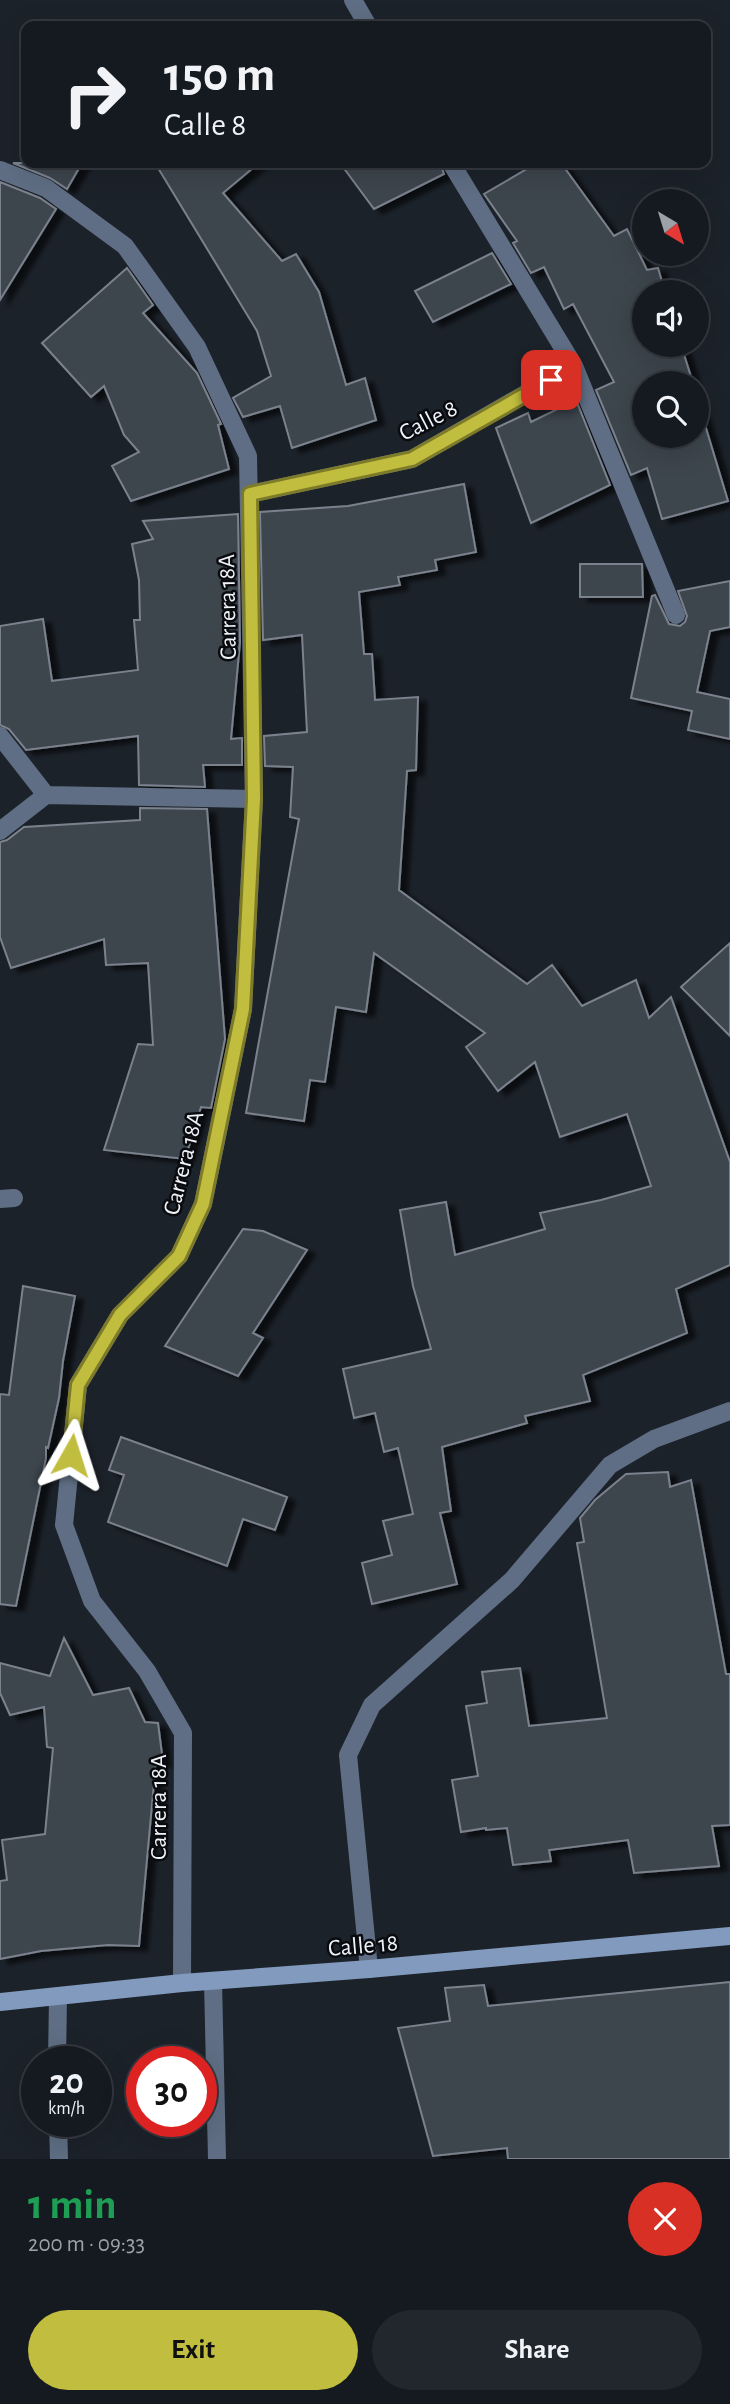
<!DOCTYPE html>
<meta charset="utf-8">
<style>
body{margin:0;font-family:"Alegreya Sans",sans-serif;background:#22272d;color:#f1f3f6;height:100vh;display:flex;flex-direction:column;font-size:26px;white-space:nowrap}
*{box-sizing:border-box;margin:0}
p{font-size:23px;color:#9da1a5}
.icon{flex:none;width:38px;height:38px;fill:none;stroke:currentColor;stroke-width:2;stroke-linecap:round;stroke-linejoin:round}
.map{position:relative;height:2159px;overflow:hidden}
.details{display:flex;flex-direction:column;background:#151a20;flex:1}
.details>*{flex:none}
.top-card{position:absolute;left:21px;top:21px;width:690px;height:147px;border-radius:14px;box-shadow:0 7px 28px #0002,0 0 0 2px #34383e;background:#151a20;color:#f1f3f6;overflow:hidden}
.needle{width:46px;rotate:142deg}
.tools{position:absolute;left:632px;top:189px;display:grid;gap:14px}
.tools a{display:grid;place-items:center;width:77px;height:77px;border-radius:50%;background:#151a20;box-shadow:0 7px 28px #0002,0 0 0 2px #34383e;font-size:35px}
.speed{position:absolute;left:21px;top:2046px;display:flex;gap:14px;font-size:35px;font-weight:700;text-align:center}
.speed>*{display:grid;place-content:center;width:91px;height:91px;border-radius:50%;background:#151a20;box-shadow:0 7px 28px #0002,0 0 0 2px #34383e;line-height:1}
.speed small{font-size:18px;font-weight:400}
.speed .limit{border:10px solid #d22;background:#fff;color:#111}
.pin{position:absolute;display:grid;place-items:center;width:60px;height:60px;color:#fff;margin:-30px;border-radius:14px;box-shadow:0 4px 10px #0006}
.me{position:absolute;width:77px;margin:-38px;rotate:6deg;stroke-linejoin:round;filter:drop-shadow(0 0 5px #0008)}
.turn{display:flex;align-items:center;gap:24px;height:147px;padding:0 28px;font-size:32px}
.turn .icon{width:91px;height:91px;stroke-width:2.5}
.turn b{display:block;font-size:49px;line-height:60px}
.round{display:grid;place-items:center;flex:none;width:74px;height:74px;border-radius:37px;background:#22272d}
.overview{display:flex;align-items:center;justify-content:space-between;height:119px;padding:0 28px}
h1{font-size:42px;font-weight:600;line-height:52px;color:#1e9e55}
.button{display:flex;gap:14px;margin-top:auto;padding:14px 28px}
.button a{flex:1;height:80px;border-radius:42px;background:#c1bd3f;color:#111;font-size:28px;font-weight:600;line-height:80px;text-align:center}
.button a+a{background:#22272d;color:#f1f3f6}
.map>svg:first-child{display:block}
.building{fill:#3d444d;stroke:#7b828d;stroke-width:2;filter:url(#shadow)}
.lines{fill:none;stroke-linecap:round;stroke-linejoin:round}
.lane{stroke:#5f6e84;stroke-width:18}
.street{stroke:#5f6e84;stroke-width:18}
.secondary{stroke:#819abd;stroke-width:18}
.route-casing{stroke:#7d7b29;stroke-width:18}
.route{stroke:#c1bd3f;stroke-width:12}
.labels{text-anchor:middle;stroke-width:5;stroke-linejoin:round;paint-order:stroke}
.street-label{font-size:24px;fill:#f0f4fa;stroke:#090b0e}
</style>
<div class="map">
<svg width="730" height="2159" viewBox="0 0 730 2159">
<defs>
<filter id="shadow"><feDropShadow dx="8" dy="4.5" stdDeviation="2" flood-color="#0009"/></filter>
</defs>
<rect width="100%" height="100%" fill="#1c222a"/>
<path class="building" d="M13 163H82L67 189 50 178Z
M155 163H259L223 193 282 261 296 254 319 292 346 385 365 378 376 420 292 448 280 406 243 417 233 398 271 376 257 331Z
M340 163H440L444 174 374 209Z
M537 163H561L614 236 627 229 647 270 658 268 665 292H644V345H681L693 383H644V436H696V395L728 501 662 519 647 468 631 475 596 390 614 382 573 304 564 309 544 267 531 273 513 243 517 241 484 194Z
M0 182 40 198 56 209 0 300Z
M492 253 511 284 433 322 415 291Z
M127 268 153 305 143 313 197 373 221 424 218 425 229 469 131 501 112 466 139 452 124 435 104 386 91 397 42 343Z
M576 400 610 485 531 523 496 428 528 413 531 422Z
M464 484 476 552 435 560 437 570 398 577 400 585 359 592 364 654H372L375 700 418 697 416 770 407 771 399 890 527 984 552 965 582 1006 636 980 649 1018 671 997 730 1162V1265L676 1289 687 1333 583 1375 590 1401 525 1416 527 1423 442 1447 451 1511 440 1513 457 1584 372 1604 362 1563 392 1555 383 1521 413 1514 398 1448 384 1452 375 1413 354 1418 343 1369 431 1349 413 1286 400 1210 446 1202 455 1255 545 1229 540 1213 601 1200 651 1186 627 1114 560 1137 535 1062 498 1091 466 1047 485 1033 374 953 366 1012 336 1007 325 1082 310 1080 304 1121 246 1113 299 819 290 817 293 767 265 766 264 736 307 732 302 635 263 640 260 512 348 506Z
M238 514 240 642 231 739 242 738V765H203L205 787 139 785 138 736 26 750 9 729 0 725V626L43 619 52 681 138 670 134 620H140L139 580 132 544 153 539 143 521Z
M580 564H642L643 597H580Z
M730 581V627L710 631 697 692 730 699V739L688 730 692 711 631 698 652 596 655 595 669 624 680 626 685 622 687 616 678 591Z
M140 808 207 809 225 1039 211 1108 201 1107 185 1159 104 1150 138 1044 153 1045 148 963 106 965 104 939 11 968 0 937V842L7 840 24 827 140 820Z
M730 943V1036L681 987Z
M243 1229 263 1231 307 1250 253 1333 263 1338 238 1376 165 1346Z
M23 1286 75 1296 63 1361 59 1398 48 1448 46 1447V1458L16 1606 0 1604V1394L9 1395Z
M121 1437 287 1497 275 1530 243 1519 227 1566 108 1522 124 1475 109 1470Z
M668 1472 670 1487 691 1480 726 1674H730V1825L712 1826 719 1866 634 1873 628 1840 549 1850 551 1861 513 1865 507 1828 486 1830V1828L461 1832 452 1780 478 1776 466 1706 487 1703 482 1672 520 1668 529 1726 607 1718 577 1543 584 1542 580 1518 595 1500 626 1474Z
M64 1638 93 1695 129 1688 145 1722 158 1723 163 1762 156 1761 139 1946 108 1945 41 1951 0 1959V1881L7 1880 2 1840 45 1834 53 1748 47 1747 44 1707 10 1715 0 1693V1663L50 1676Z
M730 1982V2159H508L507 2148 433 2156 398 2028 450 2021 445 1988 484 1985 488 2006Z"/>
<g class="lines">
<path class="lane" d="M213 1981 217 2159
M57 2062 58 1996
M58 2121 59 2159"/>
<path class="street" d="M353 0 368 26
M451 163 574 366 676 615
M0 170 46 188 125 246 197 347 248 456 254 799 243 1009 203 1204 179 1256 120 1315 78 1385 64 1525 92 1601 147 1671 183 1733 182 1983
M250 494 412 459 574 366
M0 736 46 795
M0 831 46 795 254 799
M0 1199 14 1198
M369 1969 348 1755 372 1705 512 1580 610 1465 654 1439 730 1411"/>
<path class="secondary" d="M0 2002 182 1983 369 1969 730 1936"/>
</g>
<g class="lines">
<g class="route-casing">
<path id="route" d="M71 1455 78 1385 120 1315 179 1256 203 1204 243 1009 254 799 250 494 412 459 551 380"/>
</g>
<use href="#route" class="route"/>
</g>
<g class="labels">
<g class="street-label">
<text transform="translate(428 420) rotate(-27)" y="8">Calle 8</text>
<text transform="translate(227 607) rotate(-91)" y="8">Carrera 18A</text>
<text transform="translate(183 1163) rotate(-76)" y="8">Carrera 18A</text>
<text transform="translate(158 1807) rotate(-90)" y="8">Carrera 18A</text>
<text transform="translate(363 1945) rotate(-5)" y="8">Calle 18</text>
</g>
</g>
</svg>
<div class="tools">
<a><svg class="needle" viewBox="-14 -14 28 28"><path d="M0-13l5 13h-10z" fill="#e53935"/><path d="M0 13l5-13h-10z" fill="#9da1a5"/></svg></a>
<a><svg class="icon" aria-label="sound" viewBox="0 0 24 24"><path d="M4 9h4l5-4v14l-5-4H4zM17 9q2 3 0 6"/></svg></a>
<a><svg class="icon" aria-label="search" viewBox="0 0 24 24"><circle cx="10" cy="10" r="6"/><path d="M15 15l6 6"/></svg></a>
</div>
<div class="speed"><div>20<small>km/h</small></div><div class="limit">30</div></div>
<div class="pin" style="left:551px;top:380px;background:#d93025"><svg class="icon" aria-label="arrive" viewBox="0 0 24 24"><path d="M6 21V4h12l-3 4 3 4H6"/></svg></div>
<svg class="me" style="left:71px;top:1455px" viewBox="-20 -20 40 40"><path d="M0-17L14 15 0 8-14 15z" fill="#c1bd3f" stroke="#fff" stroke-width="4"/></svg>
<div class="top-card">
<div class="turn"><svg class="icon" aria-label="right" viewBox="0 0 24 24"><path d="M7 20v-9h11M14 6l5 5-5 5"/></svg><div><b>150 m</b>Calle 8</div></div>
</div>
</div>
<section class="details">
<div class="overview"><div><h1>1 min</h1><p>200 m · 09:33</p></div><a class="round" style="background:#d93025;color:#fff"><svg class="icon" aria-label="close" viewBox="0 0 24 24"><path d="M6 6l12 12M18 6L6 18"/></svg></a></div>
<div class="button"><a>Exit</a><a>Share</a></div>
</section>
